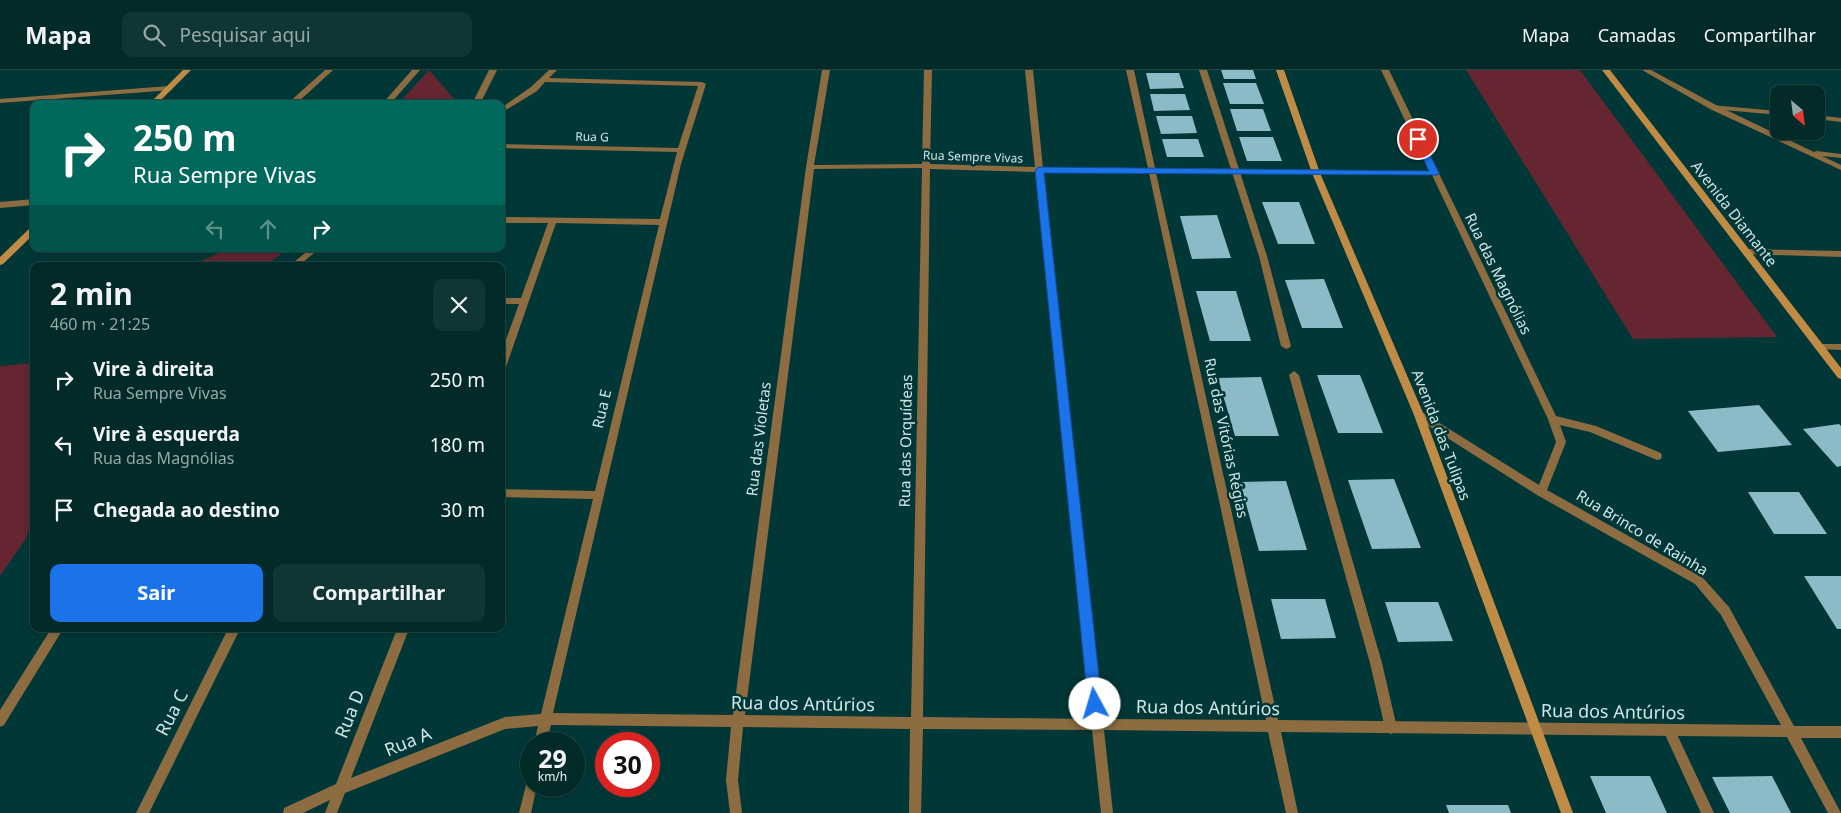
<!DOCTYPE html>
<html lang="pt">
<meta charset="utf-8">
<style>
body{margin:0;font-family:"Noto Sans",sans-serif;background:#0f3635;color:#f1f3f6;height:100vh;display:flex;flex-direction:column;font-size:19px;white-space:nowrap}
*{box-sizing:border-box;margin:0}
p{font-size:16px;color:#96a7a8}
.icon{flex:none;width:28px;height:28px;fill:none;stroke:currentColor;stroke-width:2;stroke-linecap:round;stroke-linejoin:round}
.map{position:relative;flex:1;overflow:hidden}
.side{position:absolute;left:30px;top:192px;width:475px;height:370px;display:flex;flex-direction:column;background:#012a29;border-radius:10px;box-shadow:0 2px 8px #0003,0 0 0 1px #234646}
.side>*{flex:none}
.banner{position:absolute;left:30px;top:30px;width:475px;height:152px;border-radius:10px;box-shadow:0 2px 8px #0003,0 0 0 1px #234646;background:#00695c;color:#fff;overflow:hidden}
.needle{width:32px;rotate:152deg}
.controls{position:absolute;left:1770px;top:15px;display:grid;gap:10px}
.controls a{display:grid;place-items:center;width:55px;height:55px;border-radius:10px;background:#012a29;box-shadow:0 2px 8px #0003,0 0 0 1px #234646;font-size:25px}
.speed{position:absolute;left:520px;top:662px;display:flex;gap:10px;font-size:25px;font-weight:700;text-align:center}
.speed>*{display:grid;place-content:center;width:65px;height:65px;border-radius:50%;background:#012a29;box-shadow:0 2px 8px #0003,0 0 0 1px #234646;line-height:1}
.speed small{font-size:12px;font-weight:400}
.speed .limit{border:8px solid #d22;background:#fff;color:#111}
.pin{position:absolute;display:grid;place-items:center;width:42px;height:42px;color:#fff;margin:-21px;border:2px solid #fff;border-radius:50%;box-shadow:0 1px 5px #0007}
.me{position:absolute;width:55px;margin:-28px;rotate:354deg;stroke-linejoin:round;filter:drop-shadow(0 0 4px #0008)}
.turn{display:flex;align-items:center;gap:18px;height:105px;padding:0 20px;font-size:22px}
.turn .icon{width:65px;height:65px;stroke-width:2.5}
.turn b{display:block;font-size:35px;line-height:42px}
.lanes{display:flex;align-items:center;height:48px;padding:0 20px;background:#0003;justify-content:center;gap:25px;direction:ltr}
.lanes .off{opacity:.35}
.round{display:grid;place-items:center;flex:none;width:52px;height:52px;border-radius:10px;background:#0f3635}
.headline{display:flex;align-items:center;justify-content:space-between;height:85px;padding:0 20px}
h1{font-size:30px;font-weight:700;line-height:38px}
.button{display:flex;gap:10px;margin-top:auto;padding:10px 20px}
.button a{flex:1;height:58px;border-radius:10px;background:#1a73e8;color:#fff;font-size:20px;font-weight:700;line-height:58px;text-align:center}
.button a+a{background:#0f3635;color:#f1f3f6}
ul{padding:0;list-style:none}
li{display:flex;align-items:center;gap:15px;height:65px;padding:0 20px}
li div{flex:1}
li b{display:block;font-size:19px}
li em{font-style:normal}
header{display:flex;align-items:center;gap:30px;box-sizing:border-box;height:70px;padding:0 25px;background:#012a29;border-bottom:1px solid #234646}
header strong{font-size:24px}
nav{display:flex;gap:28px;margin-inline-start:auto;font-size:18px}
.search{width:350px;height:45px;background:#0f3635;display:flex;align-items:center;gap:12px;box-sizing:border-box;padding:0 18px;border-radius:10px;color:#96a7a8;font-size:19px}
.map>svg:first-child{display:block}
.green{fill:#652631}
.building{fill:#8bbbc6}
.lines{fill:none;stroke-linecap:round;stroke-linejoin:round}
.lane{fill:#8d6c41;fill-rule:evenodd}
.street{fill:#8d6c41;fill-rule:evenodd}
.secondary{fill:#c08c45;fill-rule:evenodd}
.route{fill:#1a73e8;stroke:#114b97}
.labels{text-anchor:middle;stroke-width:5;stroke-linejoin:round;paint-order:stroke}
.far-street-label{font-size:12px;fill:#cde6e5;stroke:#013837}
.street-label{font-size:15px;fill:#cde6e5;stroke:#013837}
.near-street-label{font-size:18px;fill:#cde6e5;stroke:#013837}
</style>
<header>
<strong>Mapa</strong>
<div class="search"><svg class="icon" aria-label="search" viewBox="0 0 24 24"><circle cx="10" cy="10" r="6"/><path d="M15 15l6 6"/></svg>Pesquisar aqui</div>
<nav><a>Mapa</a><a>Camadas</a><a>Compartilhar</a></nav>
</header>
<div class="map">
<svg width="1841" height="743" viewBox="0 0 1841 743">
<rect width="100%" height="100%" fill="#013837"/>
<path class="green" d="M429 0 456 31 454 34H398Z
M1466 0H1580L1777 267 1633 269Z
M228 179H288L264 196H190Z
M34 293V447L25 470 0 506V296Z"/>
<path class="building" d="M1221 0H1253L1256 9H1224Z
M1146 3H1179L1184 18 1150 19Z
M1223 13H1256L1264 34H1230Z
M1150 24H1185L1190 40 1154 41Z
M1230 39H1263L1271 61H1237Z
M1156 46H1192L1197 63 1161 64Z
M1239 67H1273L1282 91H1247Z
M1162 69H1198L1204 87H1167Z
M1262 132H1299L1315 174H1278Z
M1217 145 1231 188 1192 189 1180 146Z
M1324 209 1343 258H1302L1285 210Z
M1196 221H1236L1251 271H1210Z
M1317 305H1360L1383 363H1338Z
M1261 307 1279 366H1235L1218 308Z
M1759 335 1792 375 1718 382 1688 341Z
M1839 354 1841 356V396L1837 397 1803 359Z
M1394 409 1421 478 1372 479 1348 410Z
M1286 411 1307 480 1259 481 1240 412Z
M1748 422H1799L1827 464H1774Z
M1804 506H1841V559H1837Z
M1271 529H1325L1336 568 1281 569Z
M1385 532H1438L1453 571 1398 572Z
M1590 706H1650L1667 743H1606Z
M1772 706 1791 743H1730L1712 707Z
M1446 735H1508L1511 743H1449Z"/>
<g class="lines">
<path class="lane" d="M1199 0H1207L1267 186 1291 276 1289 278 1286 279 1281 276 1259 186Z
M1710 35 1779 41V45L1713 39H1710Z
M1816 45 1841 48V52L1816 49Z
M1294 301 1299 305 1382 593 1397 658 1395 662 1391 664 1387 662 1385 658 1370 593 1289 305Z
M1669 654 1673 656 1714 743H1701L1663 660 1665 656Z"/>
<path class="street" d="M325 0H333L296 34H287Z
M412 0H420L390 34H382Z
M489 0H497L480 34H472Z
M549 0H557L549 8 702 12 706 14 681 94 553 643 733 645 806 97 822 0H830L814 95 922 94 924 0H932L930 94 1035 97 1025 0H1033L1043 98H1148L1126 0H1134L1155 98 1429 101 1381 0H1389L1556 346 1596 356 1661 383 1662 386 1661 389 1657 390 1590 362 1560 355 1566 372 1547 420 1703 508 1729 537 1794 656H1841V668H1801L1841 743H1828L1787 667 1281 662 1298 743H1286L1268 662 1104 660 1113 743H1101L1092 660 923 659 921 743H909L910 659 743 657 738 710 742 743H730L726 710 731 657 551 655 546 674H534L538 656 505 659 345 723 337 743H325L330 730 303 743H283L284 738 336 714 397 559H409L351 708 505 647 541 644 593 429 501 427V419L595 421 659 155 556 153 506 297 501 300V283L519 234H501V228H521L548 153H501V147L660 149 677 82 501 78V74L678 78 698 16 545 12 537 21 501 43V38L531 17ZM922 98 911 647 745 645 814 99ZM930 99 1036 102 1091 649 923 647ZM1044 102 1149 103 1266 650 1103 649ZM1156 103 1432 105 1548 349 1556 372 1539 415 1422 342H1416L1414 345 1416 348 1537 425 1695 514 1721 545 1781 655 1278 650Z
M1642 0H1651L1716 35 1814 82 1817 81 1841 84V88L1822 86 1841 95V100L1710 39Z
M169 16H172V20L0 33V29Z
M34 129V135L0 138V132Z
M310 179H319L298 196H289Z
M1746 179 1841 181V187L1743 184V180Z
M1819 274H1841V280L1816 279 1814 277Z
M51 559H63L4 655 0 657V640Z
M228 559H240L149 743H136Z
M531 709V716H537L531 743H519L527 711Z"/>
<path class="secondary" d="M183 0H191L157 34H149Z
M1276 0H1284L1320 103 1424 345 1573 743H1561L1414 345 1312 103Z
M1602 0H1610L1841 298V309L1838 308Z
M34 156V164L3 194 0 195V187L31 157Z"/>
</g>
<path class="route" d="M1418 66 1422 69 1439 103 1438 105 1044 103 1102 634 1100 638 1095 640 1090 638 1088 634 1035 100 1039 97 1429 101 1414 69Z"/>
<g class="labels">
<g class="far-street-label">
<text transform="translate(592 67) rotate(1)" y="4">Rua G</text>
<text transform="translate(973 87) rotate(2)" y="4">Rua Sempre Vivas</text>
</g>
<g class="street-label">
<text transform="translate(1734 144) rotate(52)" y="5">Avenida Diamante</text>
<text transform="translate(1498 204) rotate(64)" y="5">Rua das Magnólias</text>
<text transform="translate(602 339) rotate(-77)" y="5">Rua E</text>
<text transform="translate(1441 365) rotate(69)" y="5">Avenida das Tulipas</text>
<text transform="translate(1226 368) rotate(78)" y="5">Rua das Vitórias Régias</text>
<text transform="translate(759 369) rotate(-83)" y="5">Rua das Violetas</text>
<text transform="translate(906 371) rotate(-89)" y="5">Rua das Orquídeas</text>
<text transform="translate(1642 463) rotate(31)" y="5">Rua Brinco de Rainha</text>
</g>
<g class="near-street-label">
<text transform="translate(803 634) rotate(1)" y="6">Rua dos Antúrios</text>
<text transform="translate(1208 638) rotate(1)" y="6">Rua dos Antúrios</text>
<text transform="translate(1613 642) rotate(1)" y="6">Rua dos Antúrios</text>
<text transform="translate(172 643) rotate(-63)" y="6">Rua C</text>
<text transform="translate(350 644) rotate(-68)" y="6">Rua D</text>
<text transform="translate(408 672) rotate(-22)" y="6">Rua A</text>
</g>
</g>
</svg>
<div class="controls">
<a><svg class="needle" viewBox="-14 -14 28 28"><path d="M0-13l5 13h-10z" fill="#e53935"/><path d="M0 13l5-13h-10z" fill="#96a7a8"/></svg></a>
</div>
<div class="speed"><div>29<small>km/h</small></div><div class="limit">30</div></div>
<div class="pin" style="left:1418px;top:69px;background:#d93025"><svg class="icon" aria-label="arrive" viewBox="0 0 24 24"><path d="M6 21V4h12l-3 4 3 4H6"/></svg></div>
<svg class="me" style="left:1095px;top:634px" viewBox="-20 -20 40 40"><circle r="19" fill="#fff"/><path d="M0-13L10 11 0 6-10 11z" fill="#1a73e8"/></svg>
<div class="banner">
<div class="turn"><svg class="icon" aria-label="right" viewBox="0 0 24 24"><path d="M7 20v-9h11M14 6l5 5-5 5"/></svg><div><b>250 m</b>Rua Sempre Vivas</div></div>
<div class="lanes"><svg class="icon off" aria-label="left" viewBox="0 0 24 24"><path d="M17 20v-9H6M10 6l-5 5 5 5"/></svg><svg class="icon off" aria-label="ahead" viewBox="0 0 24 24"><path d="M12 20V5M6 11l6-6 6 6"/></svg><svg class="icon" aria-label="right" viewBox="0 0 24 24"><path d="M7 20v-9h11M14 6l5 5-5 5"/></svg></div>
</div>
<section class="side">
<div class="headline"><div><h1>2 min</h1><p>460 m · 21:25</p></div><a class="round"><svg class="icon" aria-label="close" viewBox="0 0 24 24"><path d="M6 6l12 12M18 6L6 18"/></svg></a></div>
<ul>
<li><svg class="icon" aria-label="right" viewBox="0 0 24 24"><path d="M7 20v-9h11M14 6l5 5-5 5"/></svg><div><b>Vire à direita</b><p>Rua Sempre Vivas</p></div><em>250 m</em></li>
<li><svg class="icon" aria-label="left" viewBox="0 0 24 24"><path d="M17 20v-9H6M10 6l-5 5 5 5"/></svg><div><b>Vire à esquerda</b><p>Rua das Magnólias</p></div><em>180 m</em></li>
<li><svg class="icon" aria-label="arrive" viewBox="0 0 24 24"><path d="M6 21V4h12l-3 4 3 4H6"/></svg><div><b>Chegada ao destino</b></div><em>30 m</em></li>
</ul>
<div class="button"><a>Sair</a><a>Compartilhar</a></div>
</section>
</div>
